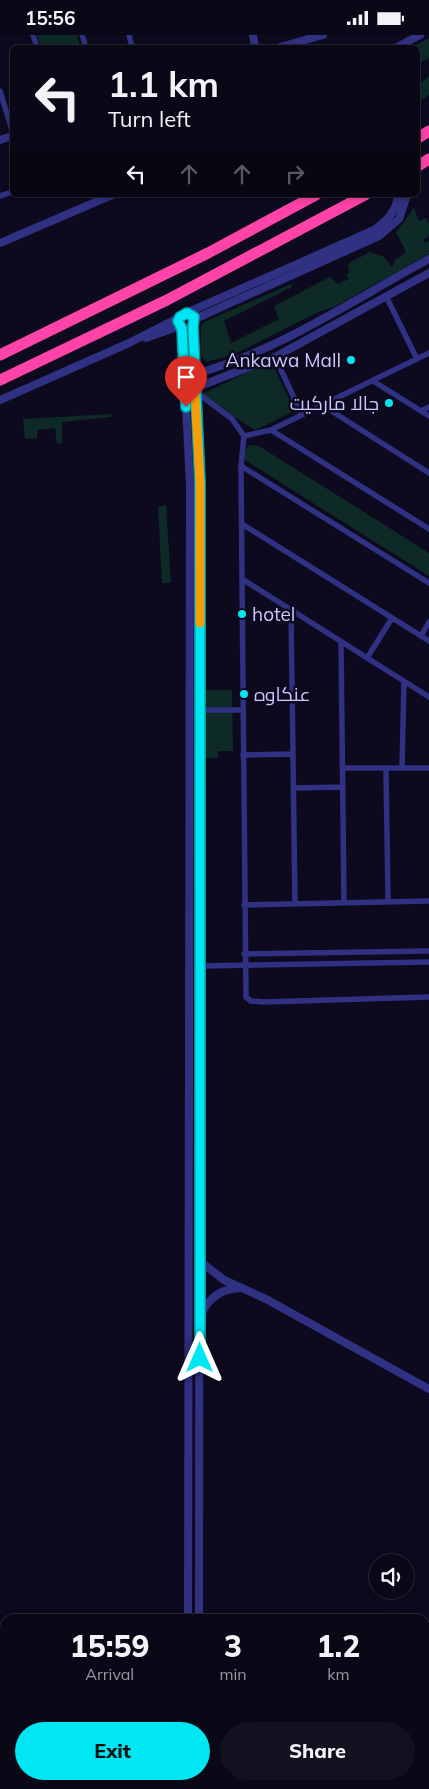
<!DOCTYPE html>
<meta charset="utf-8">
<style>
body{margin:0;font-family:Mulish,Cairo,sans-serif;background:#131120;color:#f1f3f6;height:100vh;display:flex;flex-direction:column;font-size:19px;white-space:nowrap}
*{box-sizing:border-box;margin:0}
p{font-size:16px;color:#999aa1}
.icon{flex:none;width:28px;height:28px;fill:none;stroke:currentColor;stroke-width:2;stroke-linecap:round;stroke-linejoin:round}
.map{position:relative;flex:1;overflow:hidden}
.sheet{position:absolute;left:0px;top:1579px;width:430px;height:176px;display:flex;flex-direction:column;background:#0a0817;border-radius:15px 15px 0 0;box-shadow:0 2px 8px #0003,0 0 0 1px #2a2936}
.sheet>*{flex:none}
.banner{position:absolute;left:10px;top:10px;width:410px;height:152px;border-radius:8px;box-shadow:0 2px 8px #0003,0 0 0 1px #2a2936;background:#0a0817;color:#f1f3f6;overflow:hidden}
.controls{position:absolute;left:369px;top:1519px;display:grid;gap:10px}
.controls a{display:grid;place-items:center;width:45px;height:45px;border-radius:50%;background:#0a0817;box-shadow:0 2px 8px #0003,0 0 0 1px #2a2936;font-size:25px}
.pin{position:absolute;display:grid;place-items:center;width:42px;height:42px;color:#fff;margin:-51px -21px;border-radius:50% 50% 50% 0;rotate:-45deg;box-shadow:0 0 5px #0007}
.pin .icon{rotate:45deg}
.me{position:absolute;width:55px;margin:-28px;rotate:0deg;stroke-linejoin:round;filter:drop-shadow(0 0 4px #0008)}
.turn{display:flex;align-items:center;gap:18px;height:105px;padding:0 15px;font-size:22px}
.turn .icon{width:65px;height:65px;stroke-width:2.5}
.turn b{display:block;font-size:35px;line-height:42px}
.lanes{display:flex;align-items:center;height:48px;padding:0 15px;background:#0003;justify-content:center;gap:25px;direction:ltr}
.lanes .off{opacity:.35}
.eta{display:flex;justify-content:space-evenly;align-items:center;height:85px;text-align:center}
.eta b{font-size:30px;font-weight:800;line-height:35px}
.action{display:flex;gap:10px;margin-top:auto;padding:10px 15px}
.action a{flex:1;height:58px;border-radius:30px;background:#00e7f3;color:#111;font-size:20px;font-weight:800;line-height:58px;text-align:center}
.action a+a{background:#131120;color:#f1f3f6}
.status{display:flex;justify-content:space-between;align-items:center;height:35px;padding:0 25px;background:#0a0817;direction:ltr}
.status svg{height:14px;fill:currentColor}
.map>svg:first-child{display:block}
.green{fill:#0d2a27}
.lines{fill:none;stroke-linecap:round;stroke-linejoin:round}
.minor{stroke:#303183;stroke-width:5.5}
.tertiary{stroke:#303183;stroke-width:8}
.motorway{stroke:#ff43a7;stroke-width:11}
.route-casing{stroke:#00969e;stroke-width:12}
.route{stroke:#00e7f3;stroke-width:9}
.slow{stroke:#f59e0b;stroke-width:9}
.poi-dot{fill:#00e7f3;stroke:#0d0a1f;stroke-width:2}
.labels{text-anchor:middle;stroke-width:5;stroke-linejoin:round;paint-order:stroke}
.poi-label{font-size:19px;fill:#ccc8ff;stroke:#0d0a1f;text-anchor:end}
</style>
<div class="status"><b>15:56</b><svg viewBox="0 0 49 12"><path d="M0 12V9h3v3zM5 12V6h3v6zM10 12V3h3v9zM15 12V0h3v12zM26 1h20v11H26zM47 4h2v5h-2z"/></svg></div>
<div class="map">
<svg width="429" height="1754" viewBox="0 0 429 1754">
<rect width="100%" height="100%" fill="#0d0a1f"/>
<path class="green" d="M37 0H77L80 12H41Z
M429 3V23L418 29V12H412Z
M429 42V60L418 67V49Z
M414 173 419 186 426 183 429 188V201L423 205 424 208 429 206V219L334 272 318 277 235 319 206 327 201 321V290L204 287 291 249 292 252 224 286 231 308 279 284 274 271 330 242 338 249 349 244 346 239 350 237 348 233 349 228 370 217 384 222 392 232 396 224 406 217 396 197Z
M271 326 295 376 255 395 200 360Z
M112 379 111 382 62 387V408L57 409 55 393 37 395V403L25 404 23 384Z
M249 410 259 411 429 518V541L245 425 243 418Z
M166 470 171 548H162L158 472Z
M203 655H232L233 716H218V723H204Z"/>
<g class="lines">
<path class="minor" d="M33 0 37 12
M82 0 86 12
M129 0 132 12
M0 56 12 95
M0 161 12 157
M386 261 417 324
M275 322 302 380
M373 346 429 381
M195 356 232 384 244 401 241 431 242 544 246 962 251 966 264 967 429 962
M322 370 429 438
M421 376 429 372
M271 395 429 494
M244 401 271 395 429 318
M241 431 429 548
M242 489 429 606
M242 544 429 662
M291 575 295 869
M421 601 429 587
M341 607 344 868
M367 623 392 583
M200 675H243
M243 720 293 719
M343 733H429
M402 733 404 646
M386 734 388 867
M294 753 343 752
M244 870 429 866
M244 919 429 916
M201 931 429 927"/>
<path class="tertiary" d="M253 0 255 12
M280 12 323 0
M397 12 420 0
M0 105 12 101
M0 208 112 160
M195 284 379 201 399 184 407 160
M193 292 200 448 199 1584
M146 303 180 291
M194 339C275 318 355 264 429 224
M195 353 275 322 429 238
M0 365 129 308 180 282
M201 1227 224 1245 266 1264 429 1354
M202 1278C209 1262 222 1254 240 1253
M188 1584 190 450 182 294 178 286 184 279 374 195C387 186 396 177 398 160
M188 1754V1750
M199 1754V1750"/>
<path class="motorway" d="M418 103 429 96
M418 131 429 124
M0 320 208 218 316 160
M0 345 167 265 365 160"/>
</g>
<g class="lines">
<g class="route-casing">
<path id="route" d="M186 372 182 294 178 286 180 282 187 278 194 282 193 292 200 448V1323"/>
</g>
<use href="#route" class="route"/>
<path class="slow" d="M195 358 200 448V588"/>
</g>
<g class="poi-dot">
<circle cx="351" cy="325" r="5"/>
<circle cx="389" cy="368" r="5"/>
<circle cx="242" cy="579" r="5"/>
<circle cx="244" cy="659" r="5"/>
</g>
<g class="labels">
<g class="poi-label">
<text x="341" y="332">Ankawa Mall</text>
<text x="379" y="375">جالا ماركيت</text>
<text x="252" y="586" text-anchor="start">hotel</text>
<text x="254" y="666" text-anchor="start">عنكاوه</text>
</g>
</g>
</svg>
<div class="controls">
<a><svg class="icon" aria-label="sound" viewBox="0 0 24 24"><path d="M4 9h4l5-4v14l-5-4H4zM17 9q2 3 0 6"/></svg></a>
</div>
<div class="pin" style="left:186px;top:372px;background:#d93025"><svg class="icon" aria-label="arrive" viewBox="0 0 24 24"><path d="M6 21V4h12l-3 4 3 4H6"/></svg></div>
<svg class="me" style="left:200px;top:1323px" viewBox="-20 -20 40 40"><path d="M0-17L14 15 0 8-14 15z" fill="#00e7f3" stroke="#fff" stroke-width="4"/></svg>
<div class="banner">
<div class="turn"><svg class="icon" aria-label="left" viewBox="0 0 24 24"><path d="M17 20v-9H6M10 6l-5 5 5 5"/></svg><div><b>1.1 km</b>Turn left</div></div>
<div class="lanes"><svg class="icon" aria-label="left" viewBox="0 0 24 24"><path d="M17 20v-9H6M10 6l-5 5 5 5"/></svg><svg class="icon off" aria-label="ahead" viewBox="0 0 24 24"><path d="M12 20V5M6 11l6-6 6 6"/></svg><svg class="icon off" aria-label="ahead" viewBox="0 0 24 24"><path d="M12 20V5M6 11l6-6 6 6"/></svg><svg class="icon off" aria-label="right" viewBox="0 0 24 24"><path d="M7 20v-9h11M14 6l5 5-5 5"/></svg></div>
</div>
<section class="sheet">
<div class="eta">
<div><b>15:59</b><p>Arrival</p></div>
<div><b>3</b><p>min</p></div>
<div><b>1.2</b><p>km</p></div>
</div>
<div class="action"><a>Exit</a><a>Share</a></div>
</section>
</div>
